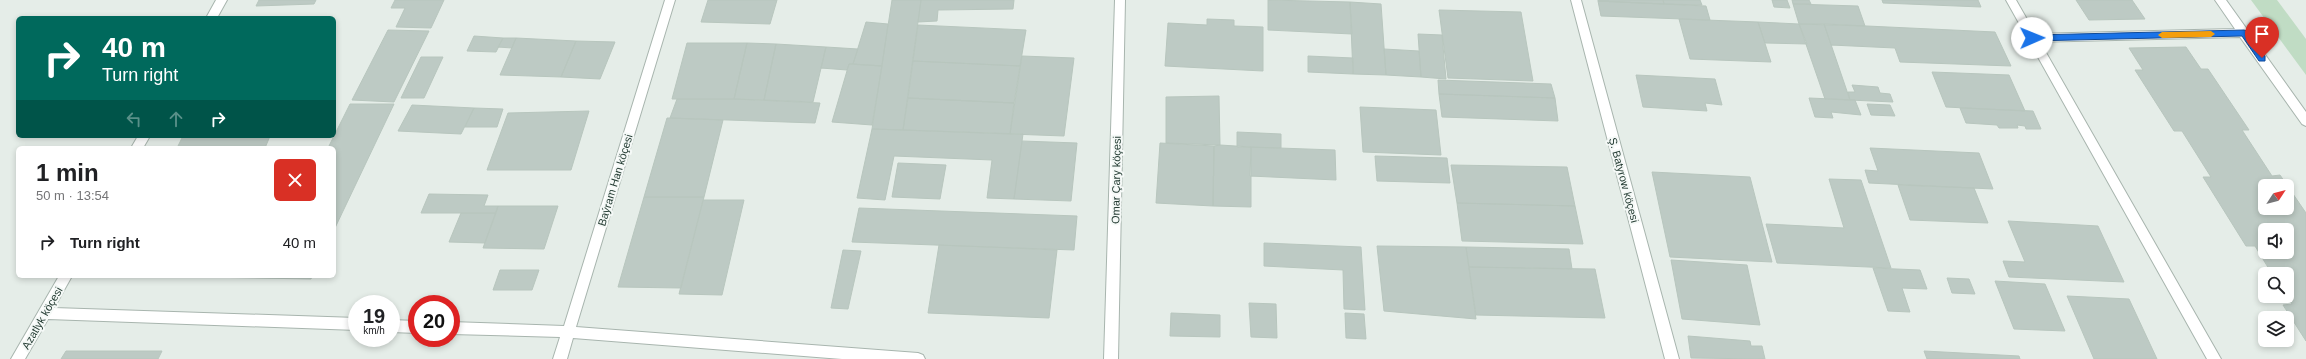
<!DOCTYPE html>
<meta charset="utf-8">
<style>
body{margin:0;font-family:Arial,sans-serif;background:#f2f2f2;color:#202124;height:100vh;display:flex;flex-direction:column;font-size:15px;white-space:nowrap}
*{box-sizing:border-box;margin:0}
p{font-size:13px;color:#757577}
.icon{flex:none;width:22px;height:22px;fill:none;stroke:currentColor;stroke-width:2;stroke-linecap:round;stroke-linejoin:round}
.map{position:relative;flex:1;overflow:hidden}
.drawer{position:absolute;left:16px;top:146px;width:320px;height:132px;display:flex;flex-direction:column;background:#fff;border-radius:6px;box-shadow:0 2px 6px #0003}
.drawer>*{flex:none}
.guide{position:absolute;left:16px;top:16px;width:320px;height:122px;border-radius:6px;box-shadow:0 2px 6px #0003;background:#00695c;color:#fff;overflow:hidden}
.needle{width:26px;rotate:54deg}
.controls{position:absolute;left:2258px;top:179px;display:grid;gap:8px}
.controls a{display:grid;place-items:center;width:36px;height:36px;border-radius:6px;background:#fff;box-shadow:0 2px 6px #0003;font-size:20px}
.speed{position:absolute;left:348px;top:295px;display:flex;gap:8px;font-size:20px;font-weight:700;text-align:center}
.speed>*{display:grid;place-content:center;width:52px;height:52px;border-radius:50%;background:#fff;box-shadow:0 2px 6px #0003;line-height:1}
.speed small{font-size:10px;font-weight:400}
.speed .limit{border:6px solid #d22;background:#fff;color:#111}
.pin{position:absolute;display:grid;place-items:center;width:34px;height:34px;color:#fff;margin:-41px -17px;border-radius:50% 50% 50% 0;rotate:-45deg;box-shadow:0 0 4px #0007}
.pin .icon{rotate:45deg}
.me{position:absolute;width:44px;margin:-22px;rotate:89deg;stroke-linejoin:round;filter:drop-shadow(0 0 3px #0008)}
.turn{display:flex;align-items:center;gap:14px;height:84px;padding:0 20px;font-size:18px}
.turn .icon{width:52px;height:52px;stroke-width:2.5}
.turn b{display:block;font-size:28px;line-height:34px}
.lanes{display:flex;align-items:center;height:38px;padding:0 20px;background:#0003;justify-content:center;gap:20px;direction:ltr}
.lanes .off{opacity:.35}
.round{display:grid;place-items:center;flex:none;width:42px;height:42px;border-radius:6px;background:#f2f2f2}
.summary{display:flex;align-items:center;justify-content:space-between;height:68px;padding:0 20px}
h1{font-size:24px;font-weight:800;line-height:30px}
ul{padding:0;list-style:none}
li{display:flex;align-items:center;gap:12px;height:56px;padding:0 20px}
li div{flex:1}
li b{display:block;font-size:15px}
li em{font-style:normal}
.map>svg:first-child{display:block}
.green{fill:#c0dcc4}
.building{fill:#bdcac4;stroke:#b8c6be;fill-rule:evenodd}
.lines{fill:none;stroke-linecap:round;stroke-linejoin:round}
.lane-casing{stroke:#a8b5ae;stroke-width:2}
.street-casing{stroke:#a8b5ae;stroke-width:2}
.lane{fill:#fff;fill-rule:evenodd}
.street{fill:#fff;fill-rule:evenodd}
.route{fill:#1a73e8;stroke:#114b97}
.slow{fill:#f59e0b}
.labels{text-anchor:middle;stroke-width:4;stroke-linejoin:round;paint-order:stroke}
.street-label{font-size:11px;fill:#253d34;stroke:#f5f9f7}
</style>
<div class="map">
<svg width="2306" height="359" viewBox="0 0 2306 359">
<rect width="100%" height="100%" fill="#e5ede8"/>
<path class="green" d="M2251 0H2277L2306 39V75Z"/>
<path class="building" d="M259 0H316L314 4 256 6Z
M395 0H444L431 28 396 27 405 8H391Z
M708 0H777L770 24 701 22Z
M892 0H921L903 130 872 129Z
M921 0H1014L1013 9 938 10 937 21 918 22Z
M1268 0 1350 2 1352 34 1268 30Z
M1598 0H1663L1664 4 1598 1Z
M1663 0H1700L1702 5 1664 4Z
M1772 0H1787L1790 8 1774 7Z
M1792 0H1809L1811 4H1793Z
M1882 0H1978L1981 7 1883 3Z
M2076 0H2132L2145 19 2089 20Z
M1598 1 1706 6 1710 20 1601 16Z
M1350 2 1381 4 1386 75 1353 74Z
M1793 4 1858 6 1865 26 1799 24Z
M1439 10 1521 12 1533 81 1448 78Z
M1207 19 1234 20V26L1263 27V71L1165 66 1168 23 1207 25Z
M1679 19 1758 22 1771 62 1690 59Z
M866 22 888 24 882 66 853 64Z
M1758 22 1799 24 1807 44 1765 43Z
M1799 24H1824L1850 100 1825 99Z
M1824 24 1995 32 2011 66 1900 62 1895 48 1831 45Z
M918 25 1026 30 1020 66 913 61Z
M388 30 429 31 394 102 352 100Z
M1418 34 1442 35 1446 79 1421 77Z
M474 36 503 38 496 52 467 51Z
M503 38H516L512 48 498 47Z
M516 38 576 41 561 77 500 75Z
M576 41 615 42 600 79 561 77Z
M687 43H747L734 99H672Z
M747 43 776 44 764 100 734 99Z
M776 44 826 47 813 102 764 100Z
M826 47 858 49 853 64H849L847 70 821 68Z
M2186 47 2201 69H2208L2249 130H2242L2272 176 2280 175 2306 213V341L2283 305 2292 304 2286 296 2287 274H2272L2255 246H2246L2203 177H2211L2182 131H2174L2135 70H2143L2129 48ZM2265 186H2287V208H2265ZM2265 230H2287V252H2265Z
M1384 49 1419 51 1421 77 1386 75Z
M1022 56 1074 58 1064 136 1010 134Z
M1308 56 1353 58V74L1308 72Z
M421 57H443L424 98H401Z
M913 61 1020 66 1014 103 908 98Z
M849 64 882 66 872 125 832 122Z
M1932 72 2009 75 2025 111 1946 107Z
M1636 75 1715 79 1722 105 1705 103 1707 111 1643 107Z
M1438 80 1551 84 1555 98 1439 94Z
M1852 85 1878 87 1880 93 1890 94 1893 102 1850 100 1848 92H1855Z
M1439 94 1555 98 1558 121 1442 117Z
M1219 96 1220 145 1166 143V97Z
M908 98 1014 103 1010 134 903 130Z
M1809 98 1855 100 1861 115 1831 112 1833 118 1815 117Z
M677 99H734L820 103 815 123 670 118Z
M350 104H394L334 230V148H328Z
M1867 104 1890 105 1895 116 1871 115Z
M412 105 474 108 461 134 398 131Z
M1360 107 1436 110 1441 155 1363 152Z
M474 108 503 109 497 127H465Z
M1960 108 2033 111 2041 129H2026L2025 126 2017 125 2018 128H1999L1997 125 1966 123Z
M589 111 571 170H487L508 113Z
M667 118 723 120 704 197H644Z
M872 129 1023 134 1014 199 987 198 992 160 894 156 885 200 857 198Z
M1237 132 1281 134V148L1237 147Z
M183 136H270L265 148H177Z
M1022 141 1077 143 1071 201 1014 199Z
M1160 143 1214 146 1213 206 1156 203Z
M1220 145 1251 147V207L1213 206 1214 146Z
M1251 147 1335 150 1336 180 1250 176Z
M1870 148 1979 153 1993 189 1869 183 1865 170 1878 171Z
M1375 156 1447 158 1450 183 1377 181Z
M898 163 946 165 940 199 892 197Z
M1451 165 1567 167 1575 206 1457 203Z
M1652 172 1750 177 1772 262 1670 257Z
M1829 179 1861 180 1891 268 1777 263 1766 224 1844 228Z
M1898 185 1974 188 1988 223 1910 220Z
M429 194 488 195 484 206H498L496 213H421Z
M644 197H704L681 288 618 287Z
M703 200H744L722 295 679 294Z
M1457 203 1575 206 1583 244 1462 241Z
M498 206H558L544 249 483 248Z
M859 208 1077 216 1074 250 852 242Z
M461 213H496L485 243 449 242Z
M2008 221 2098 226 2124 282 2009 277 2003 261 2025 262Z
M1264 243 1361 247 1365 310 1344 309 1343 270 1264 266Z
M939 245 1057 250 1049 318 928 313Z
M1377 246 1466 247 1476 319 1384 311Z
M1466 247 1569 249 1572 269 1469 267Z
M843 250 861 251 848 309 831 308Z
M1671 260 1747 265 1760 325 1682 319Z
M1469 267 1595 269 1605 318 1476 315Z
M1873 268 1920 270 1927 289 1902 288 1910 312 1888 311Z
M500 270H539L532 290H493Z
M147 276H312L311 279Z
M1947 278 1969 279 1975 294 1952 293Z
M1995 281 2045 284 2065 331 2014 329Z
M2067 296 2129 299 2157 359H2094Z
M1249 303 1276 304 1277 338 1251 337Z
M1171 313 1220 315V337L1170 336Z
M1345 313 1364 314 1366 339 1346 338Z
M1688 336 1750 341 1751 346H1762L1765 359 1691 358Z
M66 351H162L158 359H61Z
M1924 351 2019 356 2020 359H1927Z"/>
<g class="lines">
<g class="lane-casing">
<path id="lane" d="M2215 0H2226L2306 112V126L2302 124 2240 37 2032 42 2026 38 2032 34 2235 29Z"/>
</g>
<g class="street-casing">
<path id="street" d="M216 0H227L217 18H206Z
M665 0H675L576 327 918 353 923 355 925 359H842L573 338 567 359H553L560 337 451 334V322L564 326Z
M1115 0H1125L1118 359H1104Z
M1571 0H1581L1679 359H1665Z
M2006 0H2016L2221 359H2207Z
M138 136H150L143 148H131Z
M59 276H72L54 308 357 318V330L48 319 25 359H11Z
M391 320 417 321V333L391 332Z"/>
</g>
<use href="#lane" class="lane"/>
<use href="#street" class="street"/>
</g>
<path class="route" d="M2244 30 2247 31 2265 56V61H2259L2242 36 2032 41 2028 38 2032 35Z"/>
<path class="slow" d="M2211 31 2215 34 2211 37 2162 38 2158 35 2162 32Z"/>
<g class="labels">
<g class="street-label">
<text transform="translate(615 180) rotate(-73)" y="4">Baýram Han köçesi</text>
<text transform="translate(1116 180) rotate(-89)" y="4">Omar Çary köçesi</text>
<text transform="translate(1624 180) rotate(75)" y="4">Ş. Batyrow köçesi</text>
<text transform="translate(42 318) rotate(-60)" y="4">Azatlyk köçesi</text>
</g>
</g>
</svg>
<div class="controls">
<a><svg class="needle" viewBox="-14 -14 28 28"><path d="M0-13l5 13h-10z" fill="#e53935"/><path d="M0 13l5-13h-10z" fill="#757577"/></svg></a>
<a><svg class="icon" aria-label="sound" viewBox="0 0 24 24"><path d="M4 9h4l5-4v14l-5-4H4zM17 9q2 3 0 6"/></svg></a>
<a><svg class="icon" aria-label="search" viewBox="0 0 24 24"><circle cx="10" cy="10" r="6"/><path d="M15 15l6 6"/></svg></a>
<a><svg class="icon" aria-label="layers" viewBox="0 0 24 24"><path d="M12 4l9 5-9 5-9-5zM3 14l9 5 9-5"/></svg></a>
</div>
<div class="speed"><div>19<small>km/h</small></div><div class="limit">20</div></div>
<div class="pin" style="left:2262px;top:58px;background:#d93025"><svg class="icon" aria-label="arrive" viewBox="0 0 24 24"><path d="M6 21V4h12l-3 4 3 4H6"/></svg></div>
<svg class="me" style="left:2032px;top:38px" viewBox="-20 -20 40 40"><circle r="19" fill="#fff"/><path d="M0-13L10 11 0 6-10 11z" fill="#1a73e8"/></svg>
<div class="guide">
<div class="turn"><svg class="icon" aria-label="right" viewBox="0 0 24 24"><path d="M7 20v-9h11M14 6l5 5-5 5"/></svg><div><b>40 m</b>Turn right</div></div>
<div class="lanes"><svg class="icon off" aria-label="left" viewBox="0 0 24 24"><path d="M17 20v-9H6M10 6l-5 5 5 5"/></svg><svg class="icon off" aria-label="ahead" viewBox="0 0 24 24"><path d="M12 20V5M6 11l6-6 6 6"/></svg><svg class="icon" aria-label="right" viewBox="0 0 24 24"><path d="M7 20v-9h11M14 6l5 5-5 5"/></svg></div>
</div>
<section class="drawer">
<div class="summary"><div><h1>1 min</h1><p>50 m · 13:54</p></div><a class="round" style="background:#d93025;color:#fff"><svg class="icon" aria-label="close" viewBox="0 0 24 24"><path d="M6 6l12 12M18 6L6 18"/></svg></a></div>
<ul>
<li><svg class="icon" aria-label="right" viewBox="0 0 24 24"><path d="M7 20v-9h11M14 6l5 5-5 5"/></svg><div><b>Turn right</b></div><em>40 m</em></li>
</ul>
</section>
</div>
